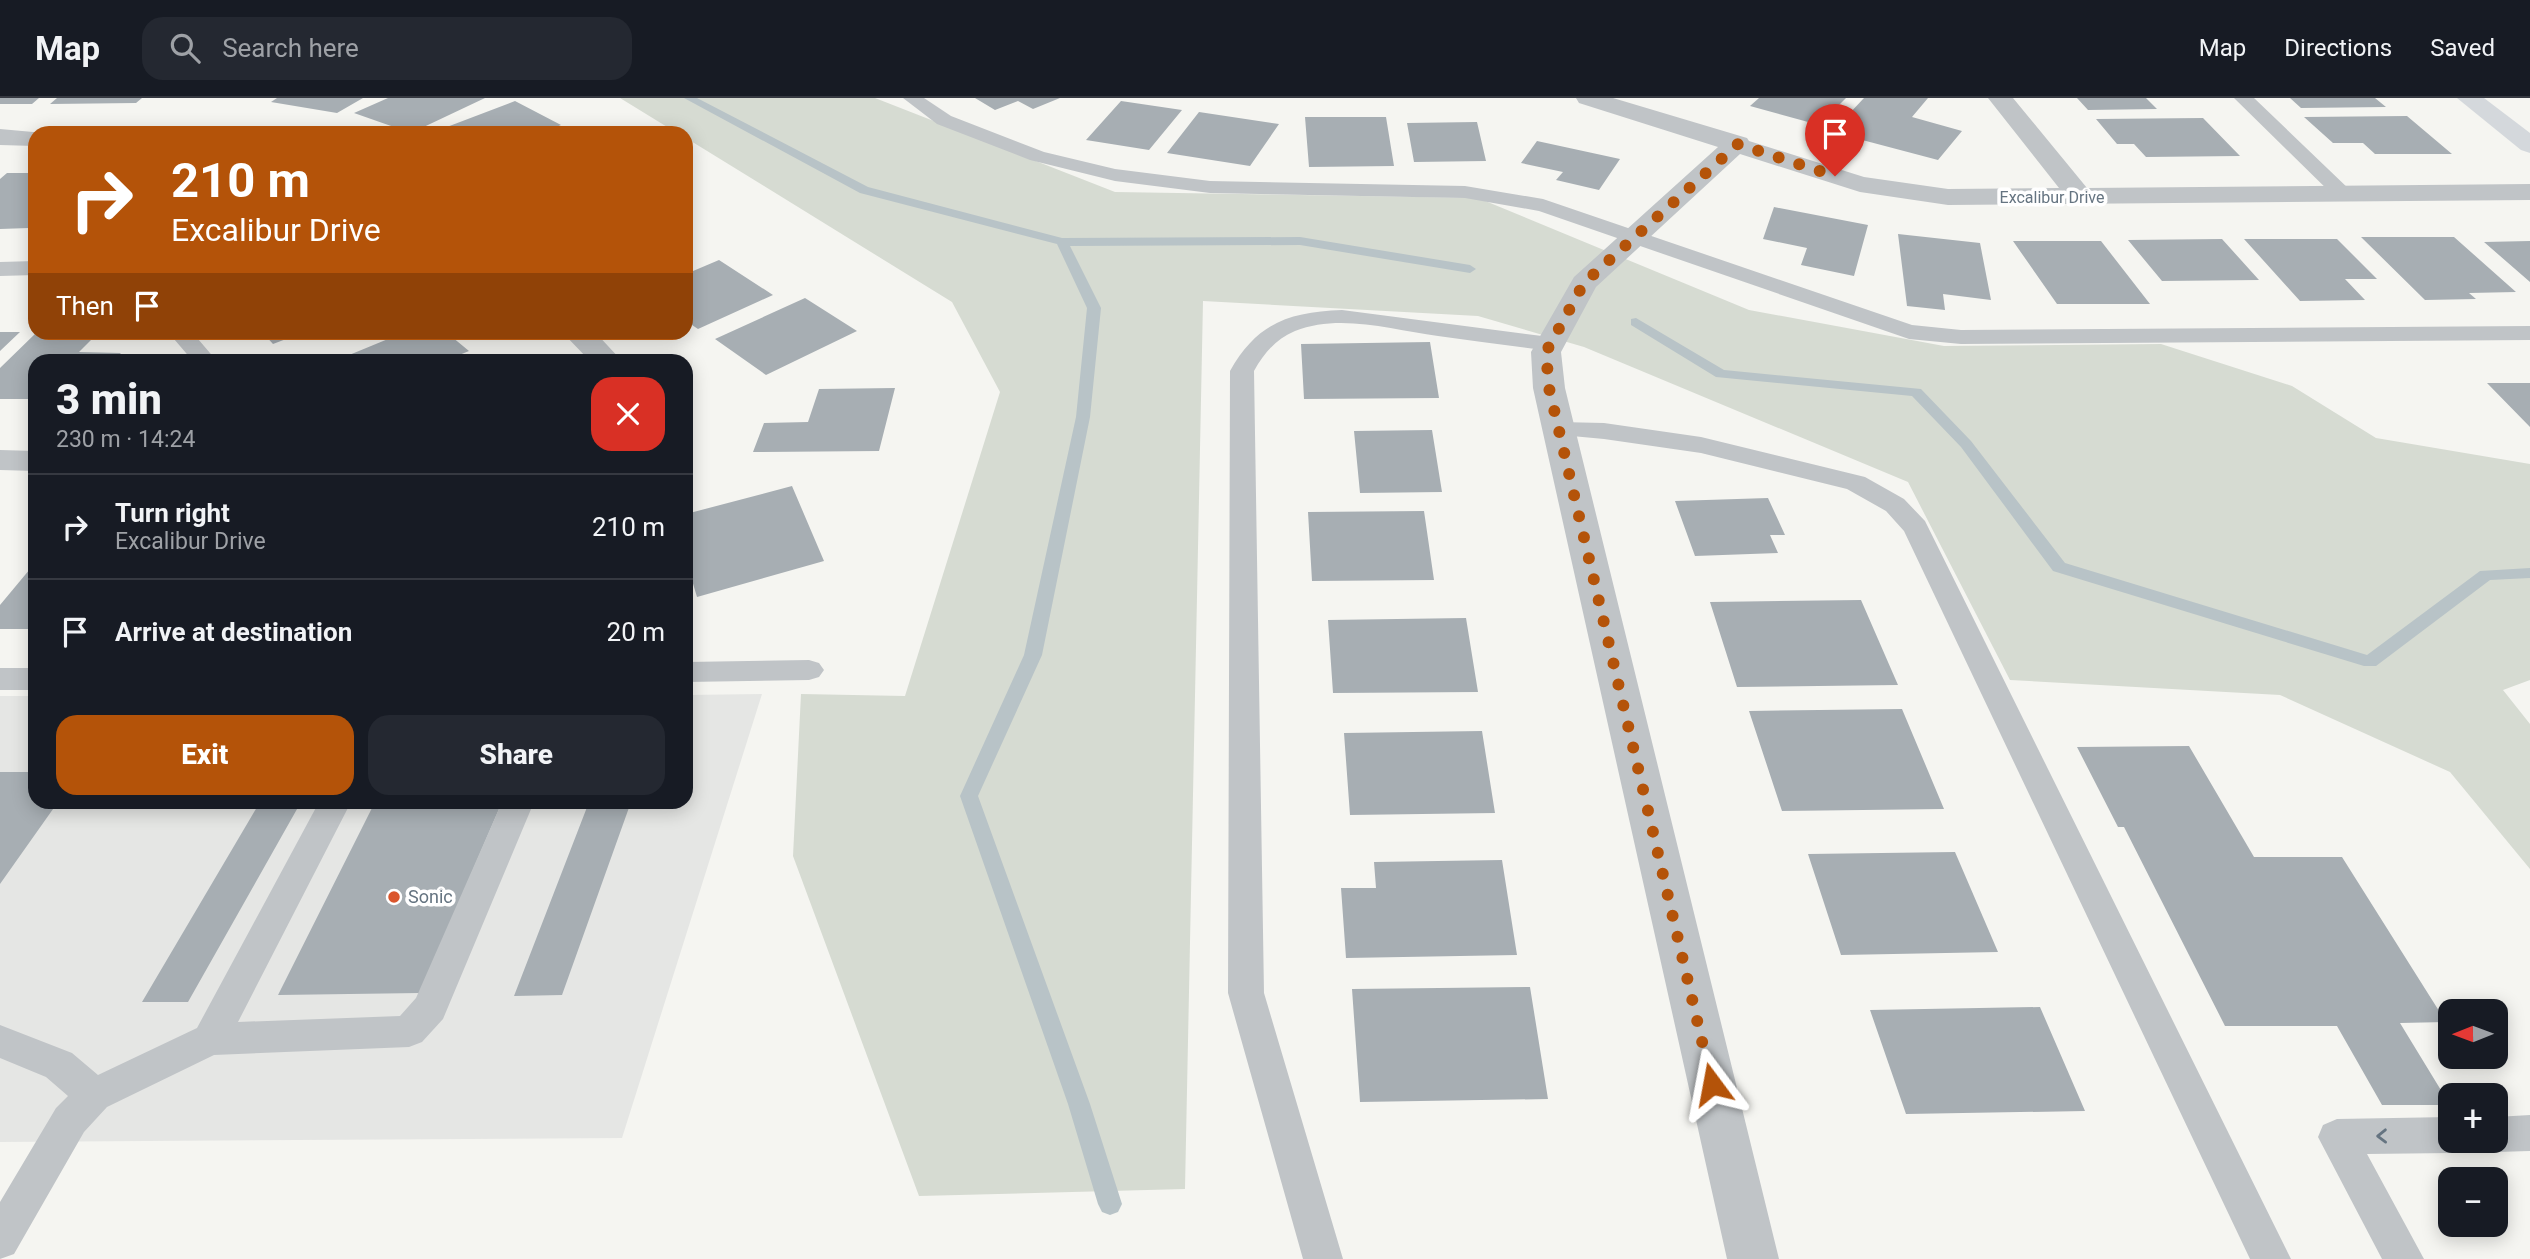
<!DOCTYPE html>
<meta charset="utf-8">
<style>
body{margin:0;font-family:Roboto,sans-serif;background:#242831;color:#f1f3f6;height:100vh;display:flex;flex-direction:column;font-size:26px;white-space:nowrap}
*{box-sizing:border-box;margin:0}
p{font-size:23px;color:#9ea1a6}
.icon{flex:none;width:38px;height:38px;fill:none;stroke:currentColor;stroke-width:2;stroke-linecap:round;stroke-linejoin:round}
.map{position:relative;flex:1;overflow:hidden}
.sheet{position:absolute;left:28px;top:256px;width:665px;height:455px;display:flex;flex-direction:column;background:#171b24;border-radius:21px;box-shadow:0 4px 18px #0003}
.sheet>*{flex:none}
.banner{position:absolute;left:28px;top:28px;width:665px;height:214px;border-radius:21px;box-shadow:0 4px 18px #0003;background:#b45309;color:#fff;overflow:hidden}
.needle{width:46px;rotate:269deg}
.buttons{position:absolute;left:2438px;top:901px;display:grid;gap:14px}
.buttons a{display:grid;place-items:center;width:70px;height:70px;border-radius:14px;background:#171b24;box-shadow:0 4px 18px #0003;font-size:35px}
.pin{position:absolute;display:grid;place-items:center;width:60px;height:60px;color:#fff;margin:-72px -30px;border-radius:50% 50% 50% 0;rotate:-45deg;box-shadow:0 0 7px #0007}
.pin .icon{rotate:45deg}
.me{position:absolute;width:77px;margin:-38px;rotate:347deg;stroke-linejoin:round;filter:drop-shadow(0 0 5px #0008)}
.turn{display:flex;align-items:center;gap:24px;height:147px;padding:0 28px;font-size:32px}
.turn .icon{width:91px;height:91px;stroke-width:2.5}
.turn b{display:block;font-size:49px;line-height:60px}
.then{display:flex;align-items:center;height:66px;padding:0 28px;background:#0003;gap:14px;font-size:26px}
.round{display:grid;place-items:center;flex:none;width:74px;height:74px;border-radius:21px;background:#242831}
.overview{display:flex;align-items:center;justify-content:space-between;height:119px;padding:0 28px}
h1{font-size:42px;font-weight:800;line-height:52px}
.action{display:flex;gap:14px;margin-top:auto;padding:14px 28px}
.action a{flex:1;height:80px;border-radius:21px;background:#b45309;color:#fff;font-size:28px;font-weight:800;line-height:80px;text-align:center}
.action a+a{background:#242831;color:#f1f3f6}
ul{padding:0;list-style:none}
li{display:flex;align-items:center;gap:21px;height:105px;padding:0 28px;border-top:2px solid #363941}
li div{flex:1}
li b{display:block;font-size:26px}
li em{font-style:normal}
header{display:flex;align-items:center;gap:42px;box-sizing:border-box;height:98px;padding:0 35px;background:#171b24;border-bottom:2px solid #363941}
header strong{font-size:33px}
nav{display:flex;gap:38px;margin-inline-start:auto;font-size:24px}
.search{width:490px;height:63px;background:#242831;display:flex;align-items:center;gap:18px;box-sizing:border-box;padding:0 24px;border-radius:21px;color:#9ea1a6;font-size:26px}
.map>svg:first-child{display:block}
.built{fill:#e5e6e4}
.green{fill:#d6dbd2}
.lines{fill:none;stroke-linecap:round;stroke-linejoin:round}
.stream{fill:#b8c3c7;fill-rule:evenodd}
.building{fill:#a7aeb3}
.lane{fill:#c0c4c7;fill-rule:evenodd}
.street{fill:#c0c4c7;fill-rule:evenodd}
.secondary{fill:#d4d8dc;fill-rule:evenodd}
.oneway{stroke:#657481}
.route{stroke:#b45309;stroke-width:12;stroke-dasharray:0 21.6}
.poi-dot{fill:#da552c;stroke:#fff;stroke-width:2.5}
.labels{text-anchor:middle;stroke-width:7;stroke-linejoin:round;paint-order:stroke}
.far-street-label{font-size:16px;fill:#657481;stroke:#fff}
.poi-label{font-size:18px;fill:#657481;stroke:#fff;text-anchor:start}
</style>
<header>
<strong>Map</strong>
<div class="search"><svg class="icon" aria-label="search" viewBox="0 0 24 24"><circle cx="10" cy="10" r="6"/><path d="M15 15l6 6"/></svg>Search here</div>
<nav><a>Map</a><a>Directions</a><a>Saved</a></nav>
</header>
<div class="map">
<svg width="2530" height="1161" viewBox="0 0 2530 1161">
<rect width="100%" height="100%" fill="#f5f5f1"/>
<path class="built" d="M762 596 622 1040 0 1044V598H35V704H686V597Z"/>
<path class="green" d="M620 0H875L1115 94 1478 100 1749 212 1944 248 2161 246 2292 288 2376 340 2530 366V582L2503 592 2530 626V771L2450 674 2280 597 2010 582 1908 384 1584 249 1478 218 1203 203 1185 1091 919 1098 793 758 801 596 905 598 1000 294 952 204 686 40V35H677Z"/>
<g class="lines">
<path class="stream" d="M684 0H697L868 89 1062 140 1300 139 1470 167 1476 171 1470 175 1300 147 1070 148 1101 210 1090 319 1042 557 978 698 1090 1006 1122 1106 1118 1114 1110 1117 1102 1114 1098 1106 1068 1006 960 698 1024 557 1076 319 1087 210 1057 146 860 95Z
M1636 220 1724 272 1921 291 1971 343 2065 465 2367 557 2480 473 2530 470V480L2490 482 2376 568H2364L2053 473 1961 349 1912 298 1716 279 1631 227V221Z"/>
</g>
<path class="building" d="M0 0H39L32 6H0Z
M57 0H142L136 5 50 6Z
M277 0H363L337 15 271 4Z
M388 0H485L411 35 354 15Z
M975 0H1060L1033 11 1018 3 995 12Z
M1759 0H1846L1819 27 1750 8Z
M1864 0H1928L1912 19 1962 33 1938 62 1832 34Z
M2077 0H2146L2157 11 2088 12Z
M2290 0H2375L2386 9 2301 10Z
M515 3 561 27 542 35H431Z
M1121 3 1182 12 1149 52 1086 42Z
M1199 14 1279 26 1250 68 1167 55Z
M2407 18 2452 56H2375L2363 45H2333L2304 19Z
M1305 19H1386L1394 68 1309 69Z
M2203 20 2240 58 2146 59 2134 46H2117L2096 21Z
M1477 24 1486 63 1414 64 1407 25Z
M1537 43 1620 61 1599 92 1556 82 1563 74 1521 65Z
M7 75H35V125L29 130 0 131V81Z
M1774 109 1868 127 1854 178 1801 167 1807 150 1763 141Z
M1898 136 1980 145 1991 202 1943 196 1945 212 1907 208Z
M2361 139H2454L2516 194 2469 195 2476 201 2425 202Z
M2222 141 2259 182 2162 183 2128 142Z
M2244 141H2337L2377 181H2345L2365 202 2300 203Z
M2013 143H2101L2150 206H2057Z
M2530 143V184L2484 144Z
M719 162 773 197 698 231 686 223V176Z
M805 200 857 233 766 277 715 241Z
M0 234H20L0 253Z
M37 234H99L79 254 121 255 113 262H35V301H0V270Z
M262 234H302V235L273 246Z
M405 234H446L469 253 447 262H337Z
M1430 244 1439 300 1304 301 1301 246Z
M2487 285H2530V329Z
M895 290 879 353 753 354 764 325 808 324 819 291Z
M1432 332 1442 394 1360 395 1354 333Z
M792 388 824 463 697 499 686 462V416Z
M1768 400 1785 437H1770L1778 455 1695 458 1675 403Z
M1424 413 1434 482 1312 483 1308 414Z
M35 465V531H0V507Z
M1861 502 1898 587 1737 589 1710 504Z
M1466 520 1478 594 1333 595 1328 522Z
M1902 611 1944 711 1782 713 1749 613Z
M1482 633 1495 715 1350 717 1344 635Z
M2189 648 2254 759H2342L2446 924 2400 925 2450 1007H2382L2337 928H2225L2124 729H2118L2077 649Z
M0 674H35V704H58L0 786Z
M260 704H301L188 904H142Z
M375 704H502L420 895 278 897Z
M589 704H631L562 897 514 898Z
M1955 754 1998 854 1841 857 1808 756Z
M1502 762 1517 857 1346 860 1341 790H1376L1374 764Z
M1530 889 1548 1001 1360 1004 1352 891Z
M2040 909 2085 1013 1906 1016 1870 912Z"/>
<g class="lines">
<path class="lane" d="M903 0H924L951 18 1044 54 1115 71 1210 83 1465 88 1543 101 1912 227 1961 232 2530 228V242L1961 246 1909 241 1539 113 1465 100 1210 95 1115 83 1030 62 937 26Z
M2234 0H2254L2351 93 2354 97 2351 101H2337Z
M35 163V177L0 178V164Z
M1342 212 1550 239 1558 241 1562 246 1558 251 1550 253C1513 248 1475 243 1438 238 1393 232 1340 215 1295 233 1276 241 1264 255 1254 273L1264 895 1343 1161H1303L1228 895 1230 273C1257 225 1289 214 1342 212Z
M168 234H192L216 262H192Z
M1559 324 1604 325 1701 339 1865 379 1904 401 1925 423 2291 1161H2250L1904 433 1886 413 1847 391 1701 355 1604 341 1550 336 1547 331 1550 326Z
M809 562 819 565 824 572 819 579 809 582 686 584V564Z
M0 570H35V592H0Z
M319 704H351L238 924 400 918 416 900 502 704H534L443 921 422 944 409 949 214 957 107 1009 84 1034 14 1156 0 1161V1104L56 1010 68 998 46 979 0 960V927L72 955 98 977 197 930Z
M2530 1017V1053L2496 1054 2482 1048 2480 1043H2496V1019Z
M2450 1019V1043H2467L2464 1049 2450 1055 2367 1056 2424 1161H2382L2318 1039 2323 1027 2337 1021Z"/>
<path class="street" d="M1576 0H1613L1747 40 1749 43 1864 79 1948 91 2059 90 1988 0H2013L2087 90 2530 86V102L1948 107 1860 94 1740 56 1596 189 1561 254 1565 290 1779 1161H1727L1533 290 1531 254 1574 179 1718 49 1579 5Z
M0 31 44 35H35V48L0 47Z
M562 234H595L621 262H589Z
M0 352 35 353V373L0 372Z"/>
<path class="secondary" d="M2457 0H2484L2530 35V55L2521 52Z"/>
</g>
<defs><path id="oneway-chevron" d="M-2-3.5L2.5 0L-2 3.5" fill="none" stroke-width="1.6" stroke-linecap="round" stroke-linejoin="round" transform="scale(1.75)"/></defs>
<use class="oneway" href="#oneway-chevron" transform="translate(2382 1038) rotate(179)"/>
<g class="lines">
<path class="route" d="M1712 986 1549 290 1546 254 1584 185 1738 46 1835 78"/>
</g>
<circle class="poi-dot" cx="394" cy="799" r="7"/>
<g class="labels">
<g class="far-street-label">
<text x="2052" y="105">Excalibur Drive</text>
</g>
<g class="poi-label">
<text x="408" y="805">Sonic</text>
</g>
</g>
</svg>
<div class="buttons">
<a><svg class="needle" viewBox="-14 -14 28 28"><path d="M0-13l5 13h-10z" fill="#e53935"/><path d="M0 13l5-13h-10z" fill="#9ea1a6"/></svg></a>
<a>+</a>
<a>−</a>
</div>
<div class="pin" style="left:1835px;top:78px;background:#d93025"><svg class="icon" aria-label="arrive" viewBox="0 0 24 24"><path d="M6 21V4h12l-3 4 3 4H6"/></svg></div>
<svg class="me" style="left:1712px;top:986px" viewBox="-20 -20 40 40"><path d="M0-17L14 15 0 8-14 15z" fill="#b45309" stroke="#fff" stroke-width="4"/></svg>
<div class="banner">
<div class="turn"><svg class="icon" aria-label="right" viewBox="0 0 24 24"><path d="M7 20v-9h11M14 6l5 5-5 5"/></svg><div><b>210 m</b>Excalibur Drive</div></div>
<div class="then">Then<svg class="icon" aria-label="arrive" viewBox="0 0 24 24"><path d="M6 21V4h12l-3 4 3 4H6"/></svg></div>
</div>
<section class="sheet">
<div class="overview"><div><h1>3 min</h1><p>230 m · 14:24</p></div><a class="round" style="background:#d93025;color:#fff"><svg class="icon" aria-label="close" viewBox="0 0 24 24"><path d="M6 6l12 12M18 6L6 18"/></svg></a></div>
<ul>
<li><svg class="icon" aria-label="right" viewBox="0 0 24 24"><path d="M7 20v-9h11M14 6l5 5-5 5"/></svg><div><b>Turn right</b><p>Excalibur Drive</p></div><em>210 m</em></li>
<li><svg class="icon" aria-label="arrive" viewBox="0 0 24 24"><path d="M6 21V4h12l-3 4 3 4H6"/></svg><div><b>Arrive at destination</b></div><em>20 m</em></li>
</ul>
<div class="action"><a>Exit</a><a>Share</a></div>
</section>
</div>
